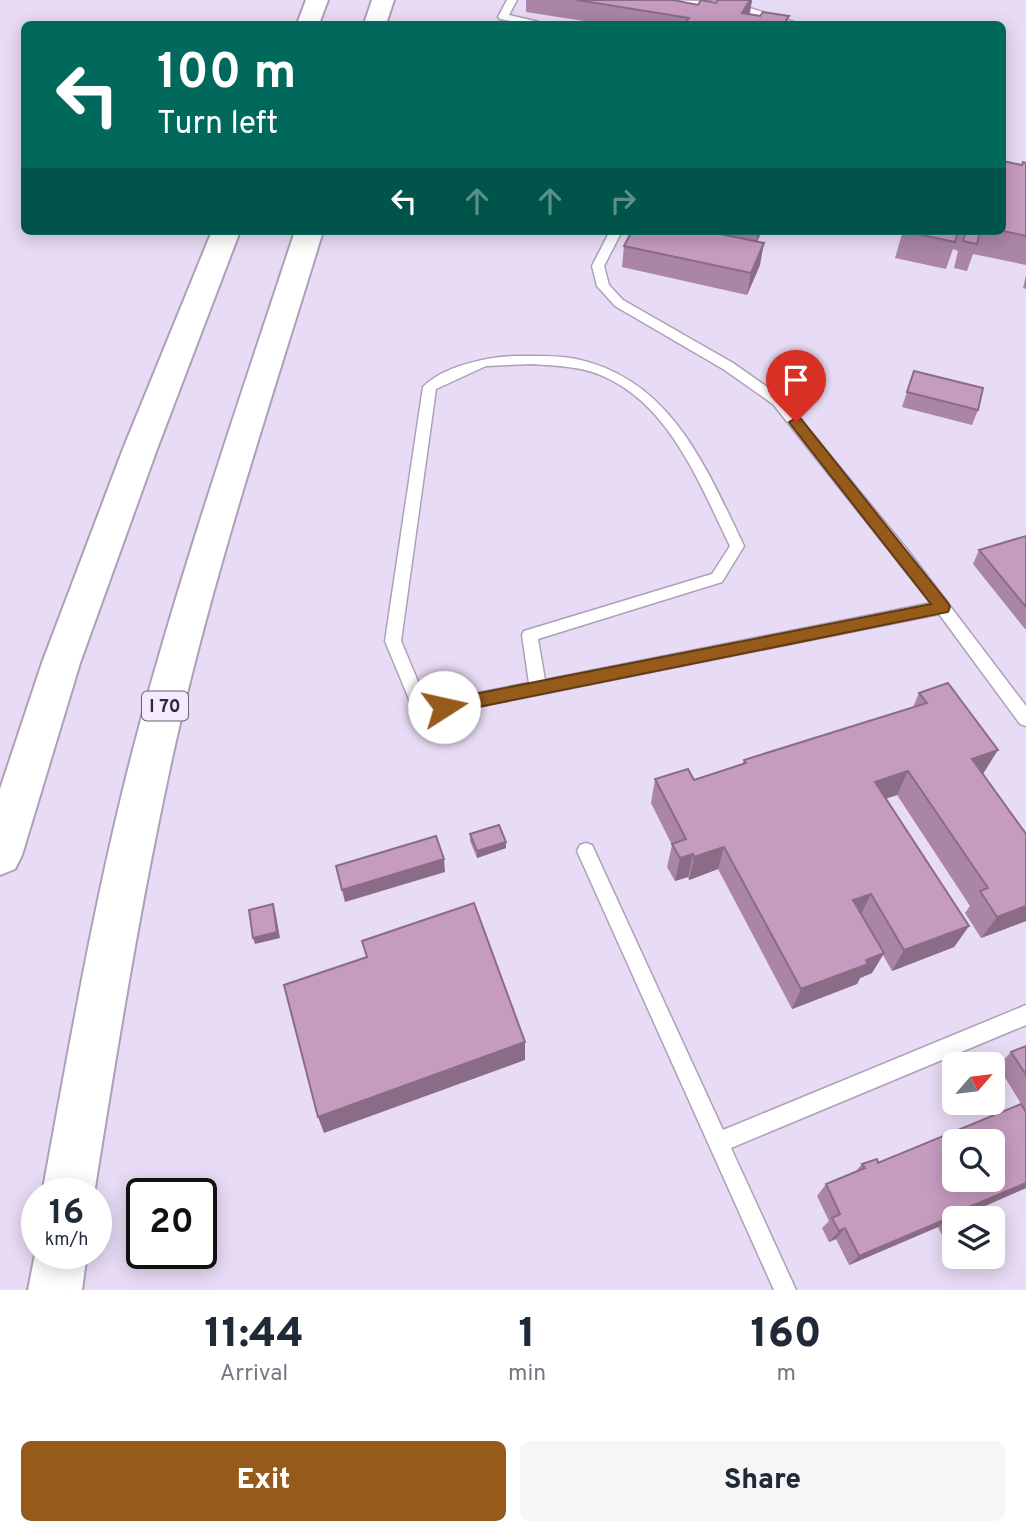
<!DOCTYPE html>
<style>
body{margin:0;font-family:Overpass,sans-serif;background:#f6f6f7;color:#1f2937;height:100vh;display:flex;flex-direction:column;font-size:26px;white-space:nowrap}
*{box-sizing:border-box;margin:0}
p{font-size:23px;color:#747a83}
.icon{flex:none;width:38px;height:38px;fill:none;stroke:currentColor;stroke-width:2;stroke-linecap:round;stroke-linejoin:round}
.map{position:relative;height:1290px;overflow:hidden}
.drawer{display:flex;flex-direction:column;background:#fff;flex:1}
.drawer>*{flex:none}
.guide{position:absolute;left:21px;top:21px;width:985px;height:214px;border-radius:10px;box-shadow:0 4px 18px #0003;background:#00695c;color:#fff;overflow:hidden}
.needle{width:46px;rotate:62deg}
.fabs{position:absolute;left:942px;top:1052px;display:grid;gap:14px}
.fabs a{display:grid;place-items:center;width:63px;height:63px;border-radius:10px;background:#fff;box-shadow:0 4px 18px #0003;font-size:35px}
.speed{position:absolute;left:21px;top:1178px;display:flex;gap:14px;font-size:35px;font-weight:700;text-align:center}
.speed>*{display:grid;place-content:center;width:91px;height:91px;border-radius:50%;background:#fff;box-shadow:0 4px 18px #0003;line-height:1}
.speed small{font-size:18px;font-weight:400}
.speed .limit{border:4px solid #111;border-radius:10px;background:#fff;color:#111}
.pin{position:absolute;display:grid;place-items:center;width:60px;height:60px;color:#fff;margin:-72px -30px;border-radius:50% 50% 50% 0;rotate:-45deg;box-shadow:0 0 7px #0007}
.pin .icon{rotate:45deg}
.me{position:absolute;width:77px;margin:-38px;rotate:80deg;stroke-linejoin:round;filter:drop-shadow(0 0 5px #0008)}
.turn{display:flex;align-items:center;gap:24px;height:147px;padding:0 21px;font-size:32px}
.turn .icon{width:91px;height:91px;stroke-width:2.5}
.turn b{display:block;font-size:49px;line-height:60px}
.lanes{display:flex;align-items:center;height:66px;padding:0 21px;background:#0003;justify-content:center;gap:35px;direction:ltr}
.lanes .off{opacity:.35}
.eta{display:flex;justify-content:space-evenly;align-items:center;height:119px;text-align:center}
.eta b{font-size:42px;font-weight:800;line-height:49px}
.action{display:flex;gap:14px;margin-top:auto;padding:14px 21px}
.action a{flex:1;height:80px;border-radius:10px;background:#965b1b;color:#fff;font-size:28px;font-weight:800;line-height:80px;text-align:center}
.action a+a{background:#f6f6f7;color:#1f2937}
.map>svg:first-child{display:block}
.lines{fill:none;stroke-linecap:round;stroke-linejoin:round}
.service-casing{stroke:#ada0b9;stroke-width:3}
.motorway-casing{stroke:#ada0b9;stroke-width:4}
.service{fill:#fff;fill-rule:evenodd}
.motorway{fill:#fff;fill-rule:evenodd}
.wall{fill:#aa85a5}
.shaded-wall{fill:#8b6c86}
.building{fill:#c69bc0;stroke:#8b6c86;stroke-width:2;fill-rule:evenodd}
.route{fill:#965b1b;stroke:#623b12;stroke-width:2}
.labels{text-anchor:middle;stroke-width:6;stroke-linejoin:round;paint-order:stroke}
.shield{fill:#f4e9ff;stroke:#696370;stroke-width:2}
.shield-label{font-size:18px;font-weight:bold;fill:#2e2933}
</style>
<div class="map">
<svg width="1026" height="1290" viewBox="0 0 1026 1290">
<rect width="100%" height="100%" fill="#e8dbf5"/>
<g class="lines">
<g class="service-casing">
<path id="service" d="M507 0H517L509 15 539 22 540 24H525L500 19 498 17Z
M664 0 731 2 800 24H787L730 8 669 3Z
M610 231H622L604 266 609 285 623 300 733 363 783 398 906 548 1026 706V726L1020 724 939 614 422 718 416 716 385 641 423 387C443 366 490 356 518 356 537 356 558 355 576 359 671 379 706 467 744 546L722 582 538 639 545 680 931 603 773 404 723 369 615 306 597 286 592 266ZM532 364C557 366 582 366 605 377 671 407 700 485 730 546L712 574 524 631 522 635 529 683 427 703 401 641 436 389 486 366Z
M586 843 592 845 723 1130 1026 1005V1025L731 1148 796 1290H774L577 851 580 845Z"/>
</g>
<g class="motorway-casing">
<path id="motorway" d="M306 0H328L319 24H297Z
M372 0H394L386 24H364Z
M212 231H240L157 449 80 663 22 855 15 869 0 875V789L42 663 123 449Z
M295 231H323C271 401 214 571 175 745 142 894 118 1043 94 1194H42C70 1043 96 890 135 742 181 569 239 401 295 231Z
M37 1244V1253H87L82 1290H28Z"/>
</g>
<use href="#service" class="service"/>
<use href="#motorway" class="motorway"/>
</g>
<path class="wall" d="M526 0H673L698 5 752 0 750 14 760 16H789L787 24H603L526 12Z
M1026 163V265L973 254 967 271 954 268 958 251 953 249 946 269 895 258 902 234 886 231H1003L1022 165Z
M632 231H762L757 242 760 265 747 295 622 267 624 246Z
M1026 275V289L1023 288Z
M914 371 978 410 972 425 902 407Z
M1026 536V629H1025L973 564 979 550Z
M919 693 983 775 1026 834V921L981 938 965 913 970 906 897 795 886 798 969 926 954 947 892 971 883 955 872 973 860 978 857 984 792 1009 718 869 689 880 688 877 675 881 667 867 672 845 651 803 655 779 694 780 742 765 744 760 913 707Z
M470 834 506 848 477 858 470 841Z
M1026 1046V1112L998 1066 1011 1052Z
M1026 1112V1188L965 1215 954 1218V1230L942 1235 938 1227 849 1265 836 1239 829 1242 822 1228 829 1221 817 1196 826 1184 856 1171 862 1164 878 1163Z"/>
<path class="shaded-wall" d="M750 0H752L749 15 742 13Z
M758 231H762L756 244Z
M764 243 760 265 747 295 751 273Z
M998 750 983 774 972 759Z
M908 771 897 795 865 806 875 782Z
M506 842V848L477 858V851Z
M724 847 718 869 689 880 694 857Z
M693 854 688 877 675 881 680 858Z
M444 859 445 872 345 902 342 890Z
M871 894 860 916 853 900Z
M273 904 275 910 280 938 255 944 253 938Z
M1026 906V921L981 938 997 917Z
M969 926 954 947 892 971 904 950Z
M884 953 872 973 860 978 857 984 792 1009 801 989Z
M525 1042V1060L324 1133 318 1117Z
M1026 1183V1188L957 1218 962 1210Z
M951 1217 938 1227 849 1265 859 1256Z
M954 1226V1230L942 1235Z
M845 1228 836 1239 829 1242 839 1231Z"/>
<path class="building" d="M577 0H673L698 5 701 0 716 3 718 0H750L742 13 760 16 763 12 789 16 784 24H698L686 22 689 18Z
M1003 161 1022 165 1023 162 1026 163V236L1003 231Z
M632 231H706L764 243 751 273 624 246Z
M903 231H958L955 242Z
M966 231H980L977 244 963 241Z
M914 371 983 388 978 410 907 392Z
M1026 536V607L979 550Z
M948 683 998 750 972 759 1026 834V906L997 917 980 891 988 888 908 771 875 782 969 926 904 950 871 894 853 900 884 953 866 960 868 964 801 989 724 847 694 857 693 854 680 858 672 844 686 839 655 779 688 769 694 780 746 763 744 760 927 703 919 693Z
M499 825 506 842 477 851 470 834Z
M436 836 444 859 342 890 336 866Z
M474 903 525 1042 318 1117 284 985 367 957 362 941Z
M273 904 277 932 253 938 249 910Z
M1026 1046V1075L1011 1052Z
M1021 1104 1026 1112V1183L962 1210 967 1218H954V1221L951 1217 859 1256 845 1228 839 1231 832 1218 840 1214 826 1184 865 1168 862 1164 877 1159 878 1163ZM954 1141H992V1180H954Z"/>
<path class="route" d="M796 418 801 419 948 603 950 607 948 612 444 714 438 712 436 707 438 702 444 700 931 604 791 425 789 422Z"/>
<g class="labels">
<rect class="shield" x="142" y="691.5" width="46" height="29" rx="5"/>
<g class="shield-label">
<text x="165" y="712">I 70</text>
</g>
</g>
</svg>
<div class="fabs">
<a><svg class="needle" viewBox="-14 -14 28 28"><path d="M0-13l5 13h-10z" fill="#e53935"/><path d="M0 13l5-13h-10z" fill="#747a83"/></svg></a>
<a><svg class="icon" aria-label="search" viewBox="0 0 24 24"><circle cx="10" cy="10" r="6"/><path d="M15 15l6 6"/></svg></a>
<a><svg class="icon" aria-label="layers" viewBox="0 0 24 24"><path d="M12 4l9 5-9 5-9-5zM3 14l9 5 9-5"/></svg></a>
</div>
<div class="speed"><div>16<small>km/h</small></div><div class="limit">20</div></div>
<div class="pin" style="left:796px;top:422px;background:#d93025"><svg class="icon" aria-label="arrive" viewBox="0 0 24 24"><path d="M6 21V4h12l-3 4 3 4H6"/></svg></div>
<svg class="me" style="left:444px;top:707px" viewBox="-20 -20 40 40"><circle r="19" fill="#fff"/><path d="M0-13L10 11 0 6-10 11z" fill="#965b1b"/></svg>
<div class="guide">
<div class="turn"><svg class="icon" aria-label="left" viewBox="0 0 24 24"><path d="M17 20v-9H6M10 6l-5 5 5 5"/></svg><div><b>100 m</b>Turn left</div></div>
<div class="lanes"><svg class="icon" aria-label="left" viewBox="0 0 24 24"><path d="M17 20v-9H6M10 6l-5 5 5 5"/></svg><svg class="icon off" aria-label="ahead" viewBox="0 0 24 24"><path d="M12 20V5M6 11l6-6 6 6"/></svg><svg class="icon off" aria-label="ahead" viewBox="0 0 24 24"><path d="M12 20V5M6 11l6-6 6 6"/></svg><svg class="icon off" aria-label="right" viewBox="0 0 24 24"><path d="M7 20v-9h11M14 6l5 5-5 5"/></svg></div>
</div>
</div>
<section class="drawer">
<div class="eta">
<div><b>11:44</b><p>Arrival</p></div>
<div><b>1</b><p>min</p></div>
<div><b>160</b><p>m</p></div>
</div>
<div class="action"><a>Exit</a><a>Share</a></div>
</section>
